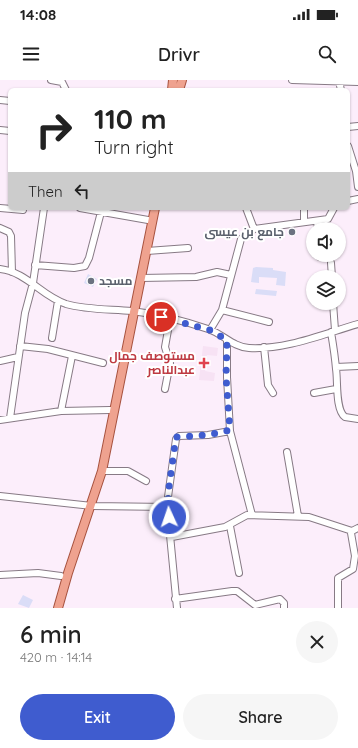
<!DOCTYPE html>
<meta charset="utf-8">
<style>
body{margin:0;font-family:Quicksand,Cairo,sans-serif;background:#f6f6f6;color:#222;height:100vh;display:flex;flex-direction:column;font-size:15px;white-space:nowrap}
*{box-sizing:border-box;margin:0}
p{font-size:13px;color:#767676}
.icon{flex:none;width:22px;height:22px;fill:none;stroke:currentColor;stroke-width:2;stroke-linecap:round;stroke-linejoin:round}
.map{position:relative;height:528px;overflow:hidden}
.details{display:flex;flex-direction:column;background:#fff;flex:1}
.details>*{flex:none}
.hud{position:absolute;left:8px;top:8px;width:342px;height:122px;border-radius:6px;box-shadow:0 1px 3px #0004;background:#fff;color:#222;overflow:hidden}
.controls{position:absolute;left:306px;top:142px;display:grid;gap:8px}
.controls a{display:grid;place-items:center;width:40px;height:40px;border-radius:50%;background:#fff;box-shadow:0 1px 3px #0004;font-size:20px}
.pin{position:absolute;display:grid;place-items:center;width:34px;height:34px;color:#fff;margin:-17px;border:2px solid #fff;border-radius:50%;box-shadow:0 1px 4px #0007}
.me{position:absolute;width:44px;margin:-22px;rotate:357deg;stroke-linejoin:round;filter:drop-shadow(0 0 3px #0008)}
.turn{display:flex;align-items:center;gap:14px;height:84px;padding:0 20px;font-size:18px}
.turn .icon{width:52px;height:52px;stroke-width:2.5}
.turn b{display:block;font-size:28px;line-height:34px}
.then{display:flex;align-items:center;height:38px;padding:0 20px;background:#0003;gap:8px;font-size:15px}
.round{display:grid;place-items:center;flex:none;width:42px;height:42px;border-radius:21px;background:#f6f6f6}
.summary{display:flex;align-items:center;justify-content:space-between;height:68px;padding:0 20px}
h1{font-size:24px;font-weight:600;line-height:30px}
.action{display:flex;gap:8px;margin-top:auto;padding:8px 20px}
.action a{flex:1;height:46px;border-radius:24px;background:#3f5ccf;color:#fff;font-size:16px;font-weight:600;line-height:46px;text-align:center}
.action a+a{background:#f6f6f6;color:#222}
.status{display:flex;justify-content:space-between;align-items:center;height:28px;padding:0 20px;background:#fff;direction:ltr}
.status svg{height:11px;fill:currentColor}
header{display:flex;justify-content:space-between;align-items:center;height:52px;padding:0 20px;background:#fff;font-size:18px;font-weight:600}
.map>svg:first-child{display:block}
.built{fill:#f7e2f4}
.building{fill:#daddf7}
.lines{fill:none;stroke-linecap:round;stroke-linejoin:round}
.minor-casing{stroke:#877a85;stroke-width:8}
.major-casing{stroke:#a7523f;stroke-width:10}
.minor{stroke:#fff;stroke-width:6}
.major{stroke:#efa28f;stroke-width:8}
.route{stroke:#3f5ccf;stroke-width:7;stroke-dasharray:0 12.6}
.worship-dot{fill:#6b7280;stroke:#fff;stroke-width:1.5}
.health-dot{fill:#e0444e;stroke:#fff;stroke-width:1.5}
.labels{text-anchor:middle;stroke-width:4;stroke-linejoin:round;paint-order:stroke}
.worship-label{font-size:12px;font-weight:bold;fill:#5b616d;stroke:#fff;text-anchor:end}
.health-label{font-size:12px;font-weight:bold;fill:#be3a42;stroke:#fff;text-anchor:end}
</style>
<div class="status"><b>14:08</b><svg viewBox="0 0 49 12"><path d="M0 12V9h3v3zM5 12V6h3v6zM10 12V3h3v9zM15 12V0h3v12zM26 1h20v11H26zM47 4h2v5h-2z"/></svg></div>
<header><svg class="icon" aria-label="menu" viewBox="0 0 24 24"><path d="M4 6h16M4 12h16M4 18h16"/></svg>Drivr<svg class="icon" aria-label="search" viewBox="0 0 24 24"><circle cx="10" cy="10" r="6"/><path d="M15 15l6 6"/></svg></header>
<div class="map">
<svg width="358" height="528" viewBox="0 0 358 528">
<rect width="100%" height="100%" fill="#fceefb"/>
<path class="built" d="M203 266 218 268 217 276 207 275 206 280H208L205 291 215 293 214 301 199 300Z"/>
<path class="building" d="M256 187 273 188V190L286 192 285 206 276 205 277 198 259 197V203L251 202 253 188Z
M88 194 97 199 93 207 84 203Z
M256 209 277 211 276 216 255 214Z
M23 515 33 520 29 528 18 524Z"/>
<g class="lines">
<g class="minor-casing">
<path id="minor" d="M51 0 62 2 66 10
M292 0 358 2
M339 1 341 10
M0 20 10 21
M348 47 358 46
M0 50 10 51
M348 66 356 91 358 107
M348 121 358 119
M0 128 23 130
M80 128 148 140
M246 128 254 149
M317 141 318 149
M304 142V128
M0 148 9 152 11 156 12 192
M147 171 188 168
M320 175V177
M331 183 332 197
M35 185 74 188 85 186 89 178 101 132
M0 189C27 192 41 216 66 224 87 230 110 229 132 231 157 234 184 241 208 249 223 254 233 267 249 268 286 270 323 254 358 244
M141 198 196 197 217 192 231 195
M333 223 335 250
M222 230 269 242
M210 250 222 230 241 159 254 149 328 139 334 128
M331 252C333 264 335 276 336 289 338 300 335 330 345 337L358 339
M52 258 58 221
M227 260V297L230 351 252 435
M20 266 48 269 103 283
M264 267 268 305 273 313
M0 281 18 277
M336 287 358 286
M165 309 170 283 165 267 170 239
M314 313 336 309
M61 331 72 276
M10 338 25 233 33 203 44 128
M0 340 61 331 110 330
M287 372 298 436
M102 391H128L146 401
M0 416 92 426 168 427
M230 446 239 493
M172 457 225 447 247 435 309 437 352 451
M0 495 38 493 61 496
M175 519 232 511H237L255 525 280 519 284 523V528
M177 528 167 424 176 359 179 356 208 355 230 351
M338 528V498L353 489 355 476 351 453 352 451 358 448"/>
</g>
<g class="major-casing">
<path id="major" d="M172 10 173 0
M179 10 182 0
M58 528 68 493 102 391 155 128"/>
</g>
<use href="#minor" class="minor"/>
<use href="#major" class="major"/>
</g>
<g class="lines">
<path class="route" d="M161 237 210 250 227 260 226 297 230 350 208 355 176 357 168 414 169 437"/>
</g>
<g class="worship-dot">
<circle cx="292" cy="152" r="4"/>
<circle cx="91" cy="201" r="4"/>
</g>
<path class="health-dot" d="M202 277h4v4h4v4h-4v4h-4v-4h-4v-4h4z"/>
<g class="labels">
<g class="worship-label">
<text x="284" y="156">جامع بن عيسى</text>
<text x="99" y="205" text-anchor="start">مسجد</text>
</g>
<g class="health-label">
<text x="195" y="280">مستوصف جمال<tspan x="195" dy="14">عبدالناصر</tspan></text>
</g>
</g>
</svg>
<div class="controls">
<a><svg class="icon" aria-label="sound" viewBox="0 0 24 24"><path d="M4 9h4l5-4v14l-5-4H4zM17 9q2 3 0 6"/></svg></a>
<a><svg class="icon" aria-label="layers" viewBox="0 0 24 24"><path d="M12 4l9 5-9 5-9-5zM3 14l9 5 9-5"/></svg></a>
</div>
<div class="pin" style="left:161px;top:237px;background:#d93025"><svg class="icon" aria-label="arrive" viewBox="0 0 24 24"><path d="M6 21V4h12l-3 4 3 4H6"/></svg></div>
<svg class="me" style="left:169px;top:437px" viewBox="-20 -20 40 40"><circle r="17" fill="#3f5ccf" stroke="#fff" stroke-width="3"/><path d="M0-11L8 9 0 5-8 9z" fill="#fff"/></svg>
<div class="hud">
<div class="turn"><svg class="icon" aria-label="right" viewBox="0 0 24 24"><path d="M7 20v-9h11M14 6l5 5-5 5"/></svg><div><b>110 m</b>Turn right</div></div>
<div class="then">Then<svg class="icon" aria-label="left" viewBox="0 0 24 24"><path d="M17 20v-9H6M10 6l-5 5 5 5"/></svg></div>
</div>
</div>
<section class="details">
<div class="summary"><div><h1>6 min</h1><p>420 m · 14:14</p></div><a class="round"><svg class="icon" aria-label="close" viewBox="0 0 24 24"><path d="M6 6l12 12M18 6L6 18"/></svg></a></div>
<div class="action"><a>Exit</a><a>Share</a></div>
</section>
